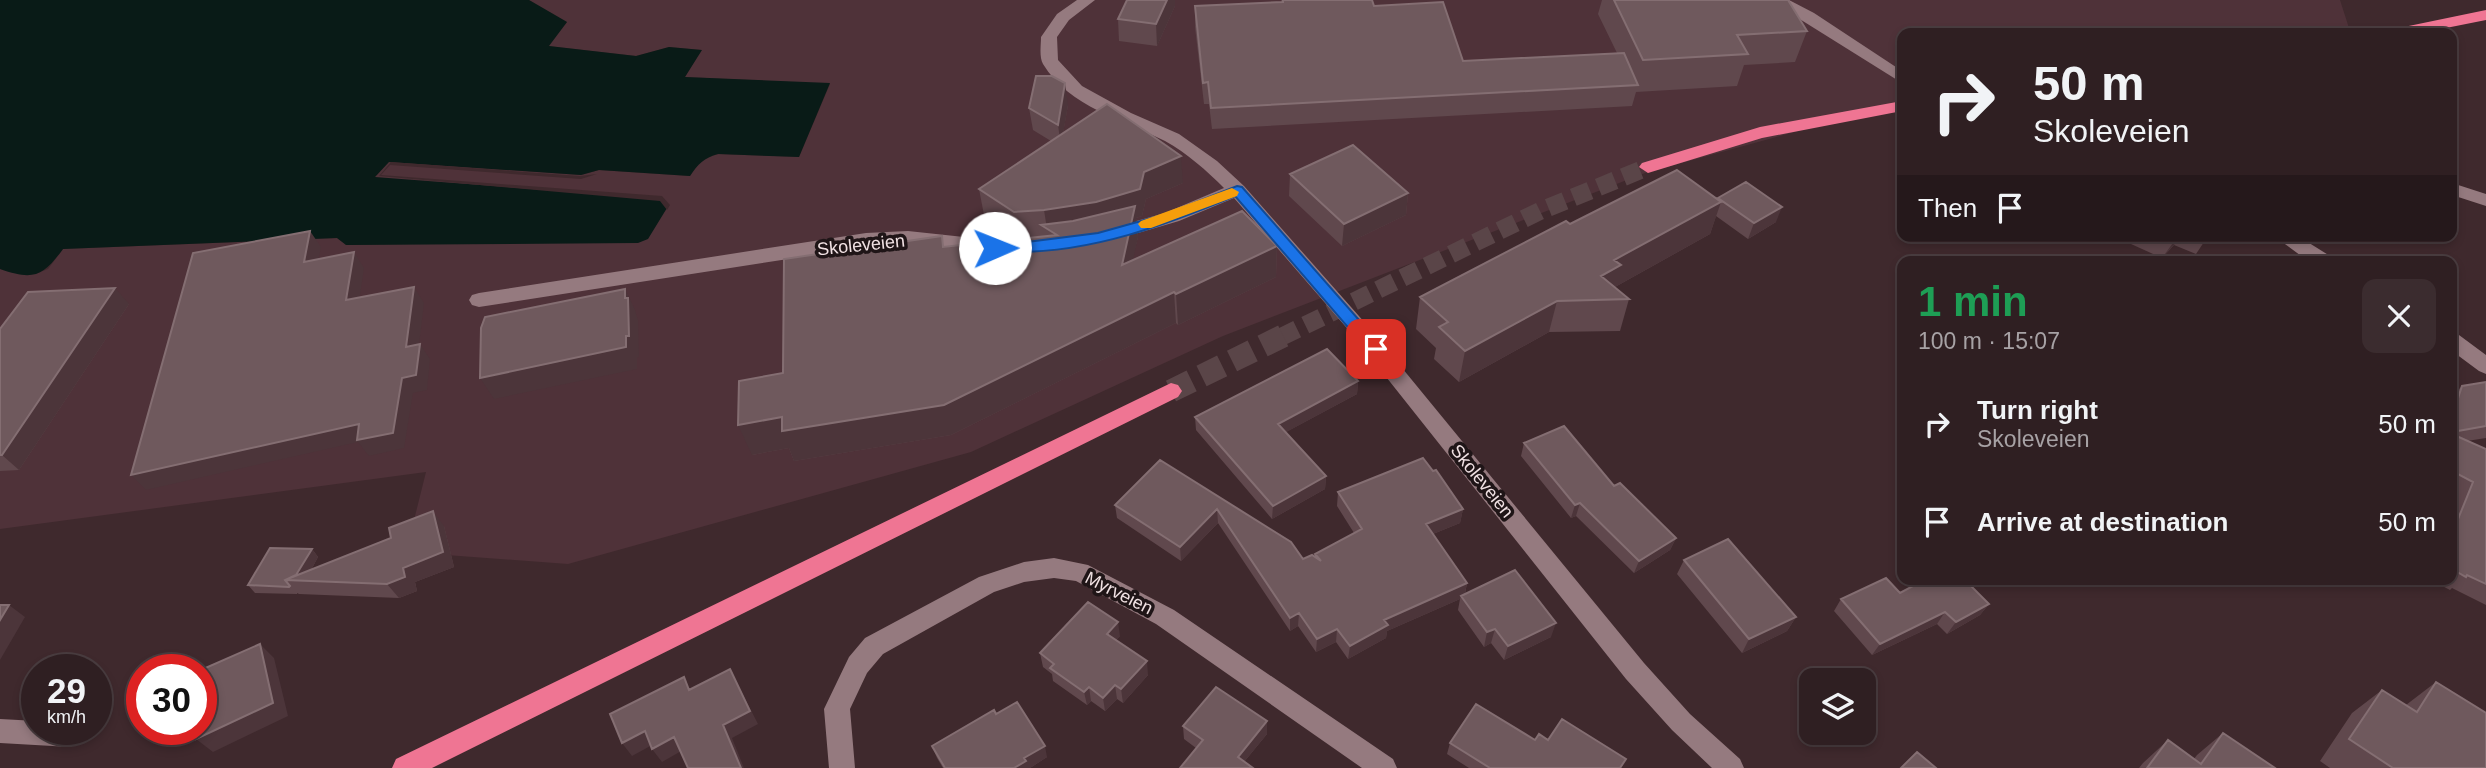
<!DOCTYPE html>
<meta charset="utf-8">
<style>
body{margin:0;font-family:Arial,sans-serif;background:#3b2c2f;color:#f1f3f6;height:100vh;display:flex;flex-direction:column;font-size:26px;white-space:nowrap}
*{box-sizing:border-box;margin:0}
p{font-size:23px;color:#a7a2a5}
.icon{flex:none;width:38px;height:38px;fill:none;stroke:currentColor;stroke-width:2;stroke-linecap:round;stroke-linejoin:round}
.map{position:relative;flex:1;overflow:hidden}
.panel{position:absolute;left:1897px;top:256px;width:560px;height:329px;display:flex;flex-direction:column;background:#2f1f22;border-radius:14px;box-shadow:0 4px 10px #0003,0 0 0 2px #4a3d40}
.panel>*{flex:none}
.top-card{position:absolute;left:1897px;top:28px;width:560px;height:214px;border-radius:14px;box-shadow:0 4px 10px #0003,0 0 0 2px #4a3d40;background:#2f1f22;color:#f1f3f6;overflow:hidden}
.tools{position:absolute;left:1799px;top:668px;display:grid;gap:14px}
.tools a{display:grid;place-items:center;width:77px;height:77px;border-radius:14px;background:#2f1f22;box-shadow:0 4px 10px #0003,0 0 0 2px #4a3d40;font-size:35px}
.speed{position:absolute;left:21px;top:654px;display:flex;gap:14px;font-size:35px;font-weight:700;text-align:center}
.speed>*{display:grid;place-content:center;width:91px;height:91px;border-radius:50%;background:#2f1f22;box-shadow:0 4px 10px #0003,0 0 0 2px #4a3d40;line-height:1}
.speed small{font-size:18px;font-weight:400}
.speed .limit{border:10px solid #d22;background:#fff;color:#111}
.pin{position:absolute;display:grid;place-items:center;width:60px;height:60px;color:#fff;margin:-30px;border-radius:14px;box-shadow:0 4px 10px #0006}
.me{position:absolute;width:77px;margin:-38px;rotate:89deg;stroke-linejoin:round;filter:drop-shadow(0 0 5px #0008)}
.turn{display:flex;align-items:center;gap:24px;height:147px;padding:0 21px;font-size:32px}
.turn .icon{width:91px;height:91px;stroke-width:2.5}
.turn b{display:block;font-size:49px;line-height:60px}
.then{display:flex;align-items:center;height:66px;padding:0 21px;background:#0003;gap:14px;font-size:26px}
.round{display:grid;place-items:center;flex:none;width:74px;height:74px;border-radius:14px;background:#3b2c2f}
.overview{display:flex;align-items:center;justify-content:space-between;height:119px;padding:0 21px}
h1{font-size:42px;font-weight:700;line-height:52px;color:#1e9e55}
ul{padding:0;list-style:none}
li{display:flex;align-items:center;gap:21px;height:98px;padding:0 21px}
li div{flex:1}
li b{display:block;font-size:26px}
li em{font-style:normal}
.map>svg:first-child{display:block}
.built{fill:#4f3239}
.water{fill:#091b17}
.pier{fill:#3f292d}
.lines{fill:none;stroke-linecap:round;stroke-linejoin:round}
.highway-tunnel-far1{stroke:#5a4548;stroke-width:18;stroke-dasharray:18 9;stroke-linecap:butt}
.highway-tunnel{stroke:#5a4548;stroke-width:23;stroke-dasharray:23 11;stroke-linecap:butt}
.street{fill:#957a7f;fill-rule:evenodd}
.highway{fill:#ef7593;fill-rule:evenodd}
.wall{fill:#60484d}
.shaded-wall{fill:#4c353a}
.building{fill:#6f595d;stroke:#846e72;stroke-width:2}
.route{fill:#1a73e8;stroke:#114b97;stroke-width:2}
.slow{fill:#f59e0b}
.labels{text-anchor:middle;stroke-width:7;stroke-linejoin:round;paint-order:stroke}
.street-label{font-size:18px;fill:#f0e1e3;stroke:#1f1517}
</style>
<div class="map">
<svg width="2486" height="768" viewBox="0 0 2486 768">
<rect width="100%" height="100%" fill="#3f292d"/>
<path class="built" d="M529 0H2340L2349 28 2320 33H1902V109L1816 126 1645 173 1223 336 971 452 568 564 406 552 426 472 0 529V269L35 274 48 269 63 249 337 238 347 245 467 243 662 199 374 178 388 162 581 175 599 170 690 176 699 163 708 157 719 154 799 157 830 84 685 77 701 50 669 47 636 56 548 46 567 22Z"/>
<path class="water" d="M0 0H529L567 22 549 46 636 56 669 47 702 50 685 77 830 83 799 157 718 154C704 158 698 164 690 176L599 170 581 175 389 162 375 177 662 199 667 208 648 239 638 243 346 245 337 238 63 249C43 276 34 281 0 269Z"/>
<path class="pier" d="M391 162 580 176 597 174 581 179 390 165 381 175 662 196 670 205 667 210 660 201 379 176Z"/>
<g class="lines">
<path class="highway-tunnel-far1" d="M1281 337 1540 211 1648 167"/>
<path class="highway-tunnel" d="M1171 391 1285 335"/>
<path class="street" d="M1077 0H1095L1069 20 1057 37 1058 60 1082 86 1131 113 1179 134 1217 161 1244 186 1366 324 1644 663 1690 714 1740 759 1744 768H1712L1672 730 1626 679 1352 334 1234 198 1179 221 1111 241 1104 240 1101 235 1104 230 1165 213 1224 188C1207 171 1187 153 1165 141 1124 120 1069 107 1043 64 1039 57 1041 45 1041 37L1057 14Z
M1769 0H1789L1814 13 1902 71V83Z
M2452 183 2486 194V206L2452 195Z
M908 231 992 240 999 242 1002 247 999 252 992 254 908 245 866 247 479 307 472 305 469 300 472 295 479 293 866 233Z
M2274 236H2298L2330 256 2333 261H2308Z
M2452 333 2459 335 2486 355V374L2479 371 2452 351Z
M1054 558 1088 565 1174 610 1393 759 1397 768H1362L1156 624 1076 581 1054 578 1024 582 994 592 883 654 867 673 850 709 855 768H829L824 709 849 657 865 638 979 577 1024 562Z
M0 719 37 721V730H80L83 735 79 743 70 747 0 743Z"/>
<path class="highway" d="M2486 10V20L2421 33H2391L2399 28Z
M1902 101V111L1762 138 1648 173 1639 167 1642 163 1760 127Z
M1171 383 1178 385 1182 391 1178 397 432 768H392L396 759Z"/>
</g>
<path class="wall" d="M1127 0H1175V6L1157 46 1119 41 1118 19Z
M1281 0H1372L1374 6 1463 61 1617 53 1598 14 1602 0H1788L1807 31 1795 62 1744 65 1737 86 1636 92 1632 106 1212 129 1209 104H1204L1195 27V6L1281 2Z
M1068 105 1063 133 1183 183 1146 199 1142 216 1136 218 1138 237 1132 260 1277 246 1276 277 1178 325 1176 323 951 435 794 461 789 448 752 455 783 373 945 247 1038 237 1019 238 984 215 979 189 1051 141 1033 130 1029 108Z
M1290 174 1408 193 1406 215 1342 246 1289 196Z
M1718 198 1776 222 1748 239 1716 216 1710 234 1615 287 1629 299 1620 331 1549 332 1459 382 1434 359 1436 348 1416 329 1420 297 1570 224 1717 199Z
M2136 236H2208L2196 254 2174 245 2162 258 2131 244Z
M129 304 19 470 0 471V329Z
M1358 381 1357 394 1286 432 1326 476 1325 489 1272 519 1196 430 1195 417Z
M2486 382V438L2467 441 2486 449V605L2452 588 2450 590 2429 579H2452V510L2458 495 2452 492V396L2462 386Z
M1524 443 1614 486 1676 538 1670 550 1634 573 1576 516 1571 518 1521 456Z
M1160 460 1303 559 1314 557 1315 554 1354 533 1337 506 1338 492 1463 509 1460 523 1433 534 1467 583 1465 594 1551 637 1504 660 1491 643 1484 647 1458 610 1460 599 1387 631 1386 638 1348 659 1336 642 1316 652 1298 626 1290 631 1218 523 1181 561 1117 518 1115 505Z
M444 526 454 567 415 582 417 591 399 598 299 594 297 593V594L255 593 248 585 312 549 318 557 311 570 391 538Z
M1684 560 1796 617 1787 631 1742 653 1677 574Z
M1900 593 1989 604 1980 615 1947 634 1937 624 1872 655 1834 611 1841 599Z
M1120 636 1116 640 1148 675 1123 703 1117 699 1105 711 1091 701 1087 705 1053 681 1052 674 1043 667 1040 653Z
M2436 682 2486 768H2330L2320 761 2352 713 2382 690 2406 705Z
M996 714 1047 757 1030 768H943L937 758 932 746Z
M1267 721V734L1244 762 1196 748 1184 739 1183 726Z
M2223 733 2275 768H2139L2143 763 2168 740 2194 759 2197 755Z
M1548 740 1626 759 1621 768H1469L1447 754 1450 743Z"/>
<path class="shaded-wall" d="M1167 0H1175V6L1157 46 1156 24Z
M1065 83 1068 105 1061 146 1058 125Z
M1181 156 1183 183 1146 199 1142 216 1136 218 1138 237 1125 296 1122 265 1047 229 1044 210 1144 172Z
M1408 193 1406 215 1342 246 1344 224Z
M1721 202 1710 234 1615 287 1601 276 1614 260Z
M1782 207 1776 222 1748 239 1754 223Z
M310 231 321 247 315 278 304 262Z
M2178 236H2180L2174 245 2162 258Z
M1277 246 1276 277 1178 325 1176 294Z
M354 252 364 268 357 316 346 300Z
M414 287 424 303 417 362 406 347Z
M115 288 129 304 19 470 2 455Z
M625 289 635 310 636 314 638 320 639 357 637 358V369L494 399 480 378 626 336Z
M1174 292 1176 323 951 435 794 461 789 448 752 455 738 425Z
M1557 301 1549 332 1459 382 1465 351Z
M420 344 430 359 427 390 413 393 404 448 369 456 358 442 146 490 131 475 359 424 402 378Z
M1358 381 1357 394 1277 437 1278 424Z
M1326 476 1325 489 1272 519 1273 506Z
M1580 503 1576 516 1571 518 1575 505Z
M1217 509 1218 523 1181 561 1180 547Z
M1463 509 1460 523 1423 538 1426 524Z
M433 511 444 526 454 567 415 582 417 591 399 598 387 584 403 568Z
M1676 538 1670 550 1634 573 1639 561Z
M312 549 318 557 305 581 293 580Z
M1467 583 1464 597 1461 596 1460 599 1387 631 1386 638 1348 659 1350 646 1384 620Z
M1989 604 1980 615 1947 634 1956 622Z
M9 605 25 617 0 660V620Z
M1945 612 1937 624 1872 655 1880 644Z
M1299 613 1298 626 1290 631V618Z
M1796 617 1787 631 1742 653 1749 639Z
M1118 622 1120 636 1109 648 1107 634Z
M1556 623 1551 637 1504 660 1508 646Z
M1337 629 1336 642 1316 652 1317 639Z
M1495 629 1491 643 1484 647 1487 632Z
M260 644 274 658 288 716 213 752 196 739Z
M1147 661 1148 675 1123 703 1121 689Z
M730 669 758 724 732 738 744 768H741L723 725Z
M1115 685 1117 699 1105 711 1103 698Z
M1089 687 1091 701 1087 705 1084 692Z
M1267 721V734L1239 768 1238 757Z
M645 731 654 744 632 756 622 743Z
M674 737 683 750 662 762 652 749Z
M1045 746 1047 757 1030 768H1014L1024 758Z"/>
<path class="building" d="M1127 0H1167L1156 24 1118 19Z
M1283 0H1372L1374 6 1443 2 1463 61 1624 53 1638 85 1211 108 1208 82 1203 83 1195 6 1283 2Z
M1614 0H1788L1807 31 1737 35 1748 54 1643 60Z
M1036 76H1052L1065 83 1058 125 1029 108Z
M1107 104 1181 156 1144 172 1140 189 1096 202 1044 210 1014 212 979 189Z
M1353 145 1408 193 1344 224 1290 174Z
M1677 170 1721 202 1614 260 1621 265 1601 276 1629 299 1557 301 1465 351 1439 327 1448 322 1420 297 1566 221 1570 224Z
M1746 182 1782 207 1754 223 1718 198Z
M1135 206 1122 265 1242 211 1277 246 1176 294 1174 292 944 405 782 431V417L738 425 739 381 783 373 784 259 942 236 943 247 1057 235 1041 225 1073 221Z
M310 231 304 262 354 252 346 300 414 287 406 347 420 344 416 375 402 378 393 433 357 440 359 424 131 475 193 253Z
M2158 236H2178L2173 242Z
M115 288 2 455H0V329L28 292Z
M625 289V298H628L629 336H626V347L480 378 481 328 485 317Z
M1327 349 1358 381 1278 424 1326 476 1273 506 1195 417Z
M2486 382V426L2452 432V417L2462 386Z
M1564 426 1614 486 1620 483 1676 538 1639 561 1580 503 1575 505 1524 443Z
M2452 434 2486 449V584L2467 575 2466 577 2452 569V534L2473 482 2452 471Z
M1423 458 1433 471 1436 470 1463 509 1426 524 1467 583 1384 620 1388 625 1350 646 1337 629 1317 639 1299 613 1290 618 1217 509 1180 547 1115 505 1160 460 1291 542 1303 559 1312 555 1321 561 1315 554 1362 529 1338 492Z
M433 511 443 552 403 568 405 577 387 584 285 580 391 538 389 528Z
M1728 539 1796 617 1749 639 1684 560Z
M270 548 312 549 296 575 285 580 290 586 289 587 248 585Z
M1515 570 1556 623 1508 646 1495 629 1487 632 1461 596Z
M1886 578 1900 593 1926 579H1964L1989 604 1956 622 1945 612 1880 644 1841 599Z
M1088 602 1118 622 1107 634 1147 661 1121 689 1115 685 1103 698 1089 687 1084 692 1050 668 1054 664 1040 653Z
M0 605H9L0 620Z
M260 644 273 703 196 739 195 730H201V670Z
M730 669 750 711 723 725 741 768H688L674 737 652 749 645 731 622 743 610 714 684 677 689 690Z
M2436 682 2486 713V768H2393L2349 739 2382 690 2417 712Z
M1216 687 1267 721 1238 757 1253 768H1180L1203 740 1183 726Z
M1017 702 1045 746 1024 758 1026 761 1014 768H945L932 746 994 710 996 714Z
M1476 704 1535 740 1539 734 1548 740 1562 719 1626 759 1620 768H1490L1450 743Z
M2223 733 2275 768H2147L2168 740 2201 764Z
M1917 752 1936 768H1901Z"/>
<path class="route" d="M1237 186 1242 187 1381 345 1384 349 1381 353H1370L1235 196C1166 225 1093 252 1017 252 1007 252 994 255 987 248L995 243 1027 242 1098 233 1166 214Z"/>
<path class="slow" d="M1232 188 1239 192 1237 196 1151 228H1141L1138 224 1141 221Z"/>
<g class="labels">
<g class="street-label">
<text transform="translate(861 245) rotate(-6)" y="6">Skoleveien</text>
<text transform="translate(1482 481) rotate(51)" y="6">Skoleveien</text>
<text transform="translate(1119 593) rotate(27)" y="6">Myrveien</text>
</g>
</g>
</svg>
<div class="tools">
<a><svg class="icon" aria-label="layers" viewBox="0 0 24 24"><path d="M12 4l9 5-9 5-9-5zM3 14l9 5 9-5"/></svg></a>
</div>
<div class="speed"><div>29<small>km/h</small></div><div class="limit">30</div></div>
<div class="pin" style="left:1376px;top:349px;background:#d93025"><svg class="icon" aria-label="arrive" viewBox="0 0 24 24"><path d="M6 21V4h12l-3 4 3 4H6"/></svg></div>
<svg class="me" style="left:995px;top:248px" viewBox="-20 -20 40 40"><circle r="19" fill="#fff"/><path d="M0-13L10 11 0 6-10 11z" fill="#1a73e8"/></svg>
<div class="top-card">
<div class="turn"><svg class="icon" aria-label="right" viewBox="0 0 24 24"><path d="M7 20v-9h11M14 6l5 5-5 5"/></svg><div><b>50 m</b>Skoleveien</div></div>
<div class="then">Then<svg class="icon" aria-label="arrive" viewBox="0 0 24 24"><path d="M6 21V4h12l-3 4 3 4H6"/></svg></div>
</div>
<section class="panel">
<div class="overview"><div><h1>1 min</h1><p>100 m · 15:07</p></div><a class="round"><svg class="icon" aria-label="close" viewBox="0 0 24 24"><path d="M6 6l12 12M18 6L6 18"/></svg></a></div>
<ul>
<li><svg class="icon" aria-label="right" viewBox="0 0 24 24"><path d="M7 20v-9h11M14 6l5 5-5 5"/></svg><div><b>Turn right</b><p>Skoleveien</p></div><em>50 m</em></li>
<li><svg class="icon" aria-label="arrive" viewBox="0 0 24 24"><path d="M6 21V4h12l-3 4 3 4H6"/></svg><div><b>Arrive at destination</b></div><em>50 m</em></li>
</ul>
</section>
</div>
